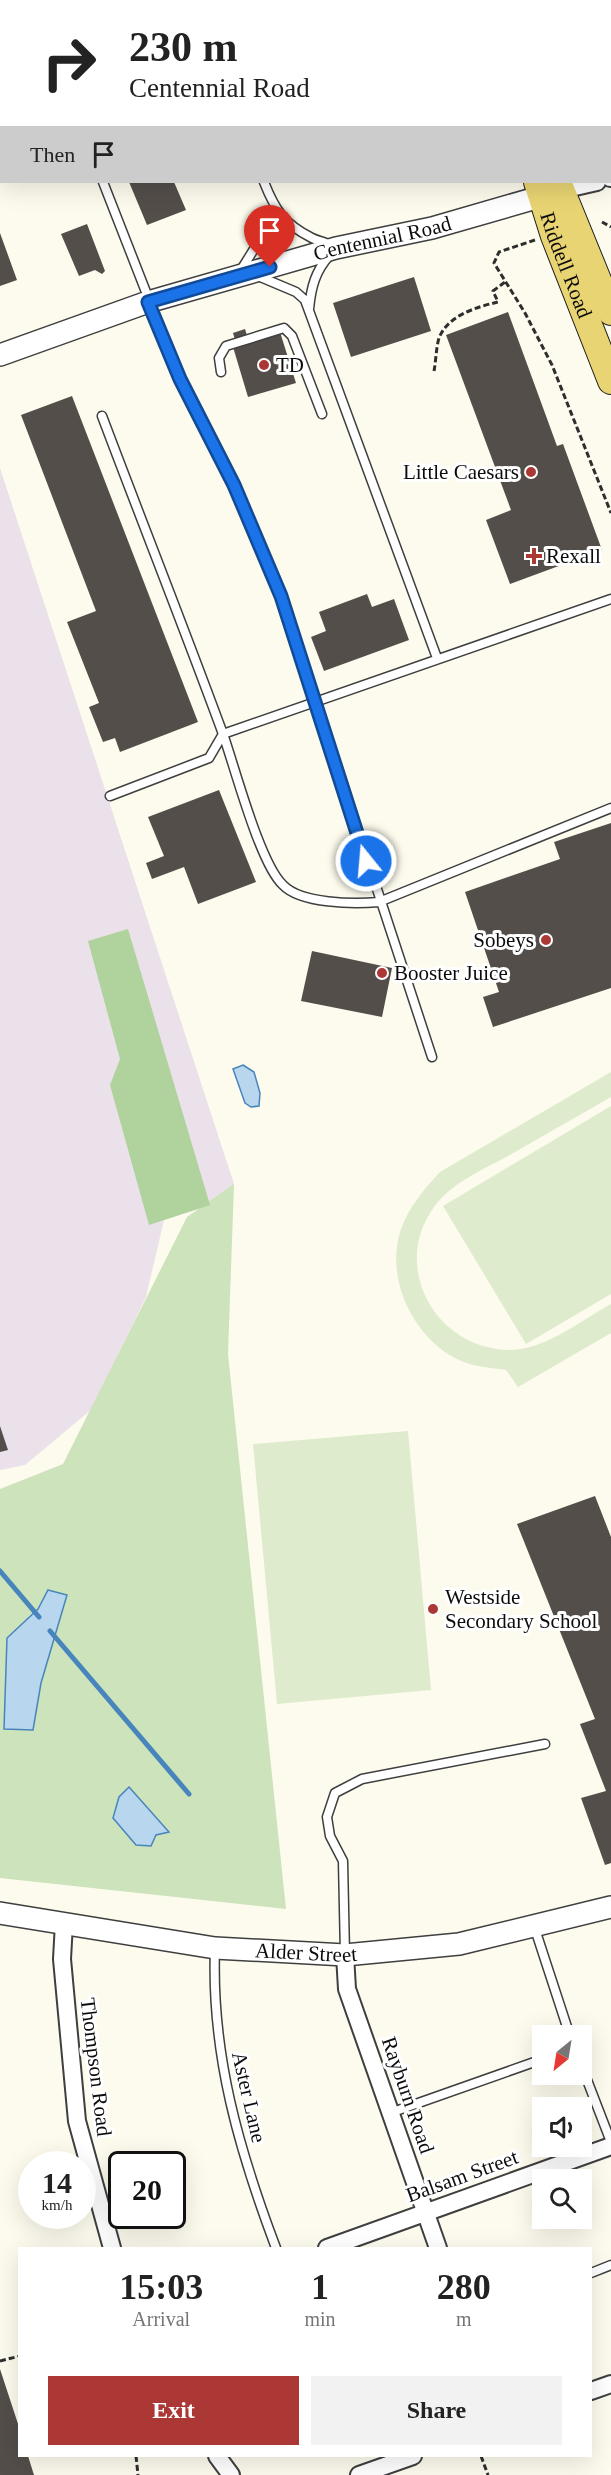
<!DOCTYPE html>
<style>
body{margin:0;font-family:Georgia,serif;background:#f2f2f2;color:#222;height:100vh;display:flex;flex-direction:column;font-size:22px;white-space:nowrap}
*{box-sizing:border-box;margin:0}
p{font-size:20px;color:#767676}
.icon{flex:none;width:33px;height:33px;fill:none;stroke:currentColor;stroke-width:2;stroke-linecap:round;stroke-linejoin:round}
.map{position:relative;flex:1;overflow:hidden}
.panel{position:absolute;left:18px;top:2247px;width:574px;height:210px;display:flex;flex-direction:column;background:#fff;border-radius:0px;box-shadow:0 6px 24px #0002}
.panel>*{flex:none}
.hud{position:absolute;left:0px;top:0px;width:612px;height:183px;box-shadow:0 6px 24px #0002;background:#fff;color:#222;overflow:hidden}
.needle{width:39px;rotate:210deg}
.fabs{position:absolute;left:532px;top:2025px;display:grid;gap:12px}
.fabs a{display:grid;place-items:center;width:60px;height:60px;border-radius:0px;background:#fff;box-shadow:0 6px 24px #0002;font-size:30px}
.speed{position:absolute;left:18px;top:2151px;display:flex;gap:12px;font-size:30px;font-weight:700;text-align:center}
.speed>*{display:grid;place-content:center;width:78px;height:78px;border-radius:50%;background:#fff;box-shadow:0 6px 24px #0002;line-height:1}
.speed small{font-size:15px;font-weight:400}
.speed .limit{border:3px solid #111;border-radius:9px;background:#fff;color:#111}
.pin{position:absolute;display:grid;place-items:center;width:51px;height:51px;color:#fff;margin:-62px -26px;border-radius:50% 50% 50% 0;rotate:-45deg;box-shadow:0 0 6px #0007}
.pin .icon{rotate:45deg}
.me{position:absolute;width:66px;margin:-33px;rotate:343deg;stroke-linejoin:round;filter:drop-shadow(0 0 4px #0008)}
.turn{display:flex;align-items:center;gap:21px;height:126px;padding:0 30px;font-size:27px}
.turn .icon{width:78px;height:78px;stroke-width:2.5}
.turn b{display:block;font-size:42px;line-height:51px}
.then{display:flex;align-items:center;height:57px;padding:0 30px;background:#0003;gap:12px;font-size:22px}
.eta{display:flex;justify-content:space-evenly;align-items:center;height:102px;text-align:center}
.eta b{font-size:36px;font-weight:700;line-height:42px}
.button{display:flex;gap:12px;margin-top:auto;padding:12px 30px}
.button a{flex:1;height:69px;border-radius:0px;background:#ab3835;color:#fff;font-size:24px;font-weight:700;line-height:69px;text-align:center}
.button a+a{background:#f2f2f2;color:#222}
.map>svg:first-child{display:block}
.industrial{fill:#eae1ea}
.green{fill:#cde3bb}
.forest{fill:#b0d29c}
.pitch{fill:#deebcc}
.water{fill:#b8d6ee;stroke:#4885bc;stroke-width:1.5}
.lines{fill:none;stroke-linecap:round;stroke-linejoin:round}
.stream{stroke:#4885bc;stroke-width:5}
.building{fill:#534e4a}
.service-casing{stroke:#3f3f3f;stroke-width:11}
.minor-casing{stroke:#3f3f3f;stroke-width:20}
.tertiary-casing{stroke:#3f3f3f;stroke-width:24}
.primary-casing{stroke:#1d1d1d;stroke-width:28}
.path{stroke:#2e2e2e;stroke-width:3;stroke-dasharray:6 3;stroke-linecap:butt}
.service{stroke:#fff;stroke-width:8}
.minor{stroke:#fff;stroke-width:16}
.tertiary{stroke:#fff;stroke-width:21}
.primary{stroke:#e8d472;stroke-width:26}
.route-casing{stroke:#114b97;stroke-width:15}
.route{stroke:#1a73e8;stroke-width:10}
.poi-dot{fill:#ab3835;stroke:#fff;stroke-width:2}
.labels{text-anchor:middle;stroke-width:6;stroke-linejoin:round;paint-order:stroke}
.street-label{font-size:21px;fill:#0c0c0c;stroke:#fff}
.poi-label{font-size:21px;fill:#0c0c0c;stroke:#fff;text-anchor:start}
</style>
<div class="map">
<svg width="611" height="2475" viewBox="0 0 611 2475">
<rect width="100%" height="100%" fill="#fdfbed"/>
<path class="industrial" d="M0 468 234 1184 210 1205 164 1220 146 1297 92 1409 25 1465 0 1470Z"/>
<path class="green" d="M234 1184 228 1354 286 1909 0 1878V1489L63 1464 187 1217Z"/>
<path class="forest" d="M128 929 210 1205 149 1225 110 1085 120 1059 88 941Z"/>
<path class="pitch" d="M611 1072V1097C577 1117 542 1136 508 1156 483 1170 452 1182 434 1207 390 1267 436 1349 509 1350 545 1350 580 1321 611 1304V1333L518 1387 506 1370C491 1368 476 1367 461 1361 414 1340 384 1279 401 1229 409 1207 424 1189 440 1172Z
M611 1106V1294L526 1344 443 1206Z
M408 1431 431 1690 277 1704 253 1444Z"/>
<path class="water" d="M243 1065 254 1072 260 1093 259 1106 251 1107 245 1103 233 1069Z
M48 1590 67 1595 41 1683 33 1730 4 1729 7 1638 38 1609Z
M129 1787 169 1832 156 1835 151 1846 136 1845 113 1818 119 1797Z"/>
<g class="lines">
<path class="stream" d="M0 1571 39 1617
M50 1631 189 1794"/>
</g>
<path class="building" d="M129 182H174L186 210 147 225Z
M87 224 105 271 102 274 95 270 79 276 61 234Z
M0 233 17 280 0 286Z
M414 277 431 331 351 357 333 303Z
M508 312 557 446 563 444 602 550 510 584 486 520 511 510 446 335Z
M245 329 249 342 280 332 296 383 248 397 233 347 237 346 233 333Z
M72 396 198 722 120 752 115 738 103 742 89 707 99 703 67 622 96 611 21 415Z
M367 594 372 607 394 599 409 640 324 671 311 637 326 631 319 612Z
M219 790 256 882 198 904 184 867 152 879 146 863 164 856 148 817Z
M611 823V988L493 1027 483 997 499 992 465 892 560 859 554 842Z
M312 951 392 968 382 1017 301 1001Z
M0 1426 8 1450 0 1452Z
M595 1496 611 1537V1863L605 1865 581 1798 606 1791 580 1724 595 1719 517 1524Z
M0 2369 20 2430V2456H28L34 2475H0Z"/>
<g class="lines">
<g class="service-casing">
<path id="service" d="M272 0 273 2
M58 2 62 0
M343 2 348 0
M0 24 2 23
M0 119H2
M103 182 180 379 234 485 281 596 432 1057
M264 182C275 210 284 224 312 238 318 241 325 242 330 245
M241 270 269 225 274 208
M258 276 296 292 305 300 437 658
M309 309C311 288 315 271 330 255
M221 372 219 358 226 346 284 328 292 336 322 414
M102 416C142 522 184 628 223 734 235 768 260 864 283 885 301 904 354 904 379 902L611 808
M110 796 209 758 223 734 611 599
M534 1926 570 2036
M215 1949C211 2054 239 2150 276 2248
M345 1955 343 1861 330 1836 327 1817 335 1793 362 1779 545 1744
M582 2067 611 2142
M390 2113 543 2059
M591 2273 611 2265"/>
</g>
<g class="minor-casing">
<path id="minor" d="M610 178H611
M562 190 597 182
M64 1923 62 1959 77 2121 112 2248
M345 1955 347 1989 438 2248
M327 2248 611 2146
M591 2391 611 2384
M217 2456 231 2475
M359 2475 413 2456"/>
</g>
<g class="tertiary-casing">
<g id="tertiary">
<path id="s1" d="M0 355 148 302 336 248 432 228 557 192"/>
<path id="s2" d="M0 1913 215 1948 345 1955 459 1944 611 1907"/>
</g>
</g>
<g class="primary-casing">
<g id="primary">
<path d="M472 0V2"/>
<path d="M492 0V2"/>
<path id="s3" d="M537 182 554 236 611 381"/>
<path d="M558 182 611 312"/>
</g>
</g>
<path class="path" d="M602 222 611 227
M535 240 499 252 494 263 525 313 552 365 611 513
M434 371C436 361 436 348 439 338 448 315 477 307 498 302L493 291 505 282
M0 2361 20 2356
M136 2456 138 2475
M481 2456 488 2475"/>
<use href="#service" class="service"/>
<use href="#minor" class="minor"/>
<use href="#tertiary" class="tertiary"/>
<use href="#primary" class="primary"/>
</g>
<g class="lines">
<g class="route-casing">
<path id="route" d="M270 267 148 302 180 379 234 485 281 596 366 861"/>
</g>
<use href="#route" class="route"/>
</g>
<g class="poi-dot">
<circle cx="264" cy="365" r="6"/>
<circle cx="531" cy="472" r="6"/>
<path d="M531 547h6v6h6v6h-6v6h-6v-6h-6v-6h6z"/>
<circle cx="546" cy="940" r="6"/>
<circle cx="382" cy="973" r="6"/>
<circle cx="433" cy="1609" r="6"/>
</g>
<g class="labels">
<g class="street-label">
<text dy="7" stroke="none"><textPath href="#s1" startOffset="400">Centennial Road</textPath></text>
<text dy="7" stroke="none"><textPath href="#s3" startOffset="88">Riddell Road</textPath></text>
<text dy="7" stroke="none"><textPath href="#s2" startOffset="309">Alder Street</textPath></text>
<text transform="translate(96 2067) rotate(83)" y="7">Thompson Road</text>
<text transform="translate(408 2095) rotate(71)" y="7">Rayburn Road</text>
<text transform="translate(249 2097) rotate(77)" y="7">Aster Lane</text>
<text transform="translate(462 2176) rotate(-20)" y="7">Balsam Street</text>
</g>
<g class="poi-label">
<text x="276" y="372">TD</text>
<text x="519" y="479" text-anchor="end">Little Caesars</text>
<text x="546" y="563">Rexall</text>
<text x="534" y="947" text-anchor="end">Sobeys</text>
<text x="394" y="980">Booster Juice</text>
<text x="445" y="1604">Westside<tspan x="445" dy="24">Secondary School</tspan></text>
</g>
</g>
</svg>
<div class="fabs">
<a><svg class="needle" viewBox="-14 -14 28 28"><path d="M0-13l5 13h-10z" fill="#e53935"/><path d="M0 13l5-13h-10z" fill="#767676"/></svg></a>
<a><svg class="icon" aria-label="sound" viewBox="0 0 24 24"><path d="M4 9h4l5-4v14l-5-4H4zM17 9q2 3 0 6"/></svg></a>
<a><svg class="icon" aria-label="search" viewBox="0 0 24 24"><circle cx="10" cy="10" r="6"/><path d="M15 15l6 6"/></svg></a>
</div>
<div class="speed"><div>14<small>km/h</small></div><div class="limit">20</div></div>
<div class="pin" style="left:270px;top:267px;background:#d93025"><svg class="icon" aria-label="arrive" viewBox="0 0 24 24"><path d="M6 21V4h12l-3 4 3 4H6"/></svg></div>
<svg class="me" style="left:366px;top:861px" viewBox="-20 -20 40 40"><circle r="17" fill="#1a73e8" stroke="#fff" stroke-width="3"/><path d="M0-11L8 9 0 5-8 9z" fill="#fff"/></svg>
<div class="hud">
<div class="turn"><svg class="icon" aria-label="right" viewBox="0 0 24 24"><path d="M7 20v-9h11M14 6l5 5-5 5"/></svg><div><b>230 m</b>Centennial Road</div></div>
<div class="then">Then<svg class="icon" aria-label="arrive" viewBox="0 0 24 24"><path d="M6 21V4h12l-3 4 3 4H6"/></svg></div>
</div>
<section class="panel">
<div class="eta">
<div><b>15:03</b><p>Arrival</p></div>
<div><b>1</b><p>min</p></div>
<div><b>280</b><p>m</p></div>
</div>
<div class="button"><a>Exit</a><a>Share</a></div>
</section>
</div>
